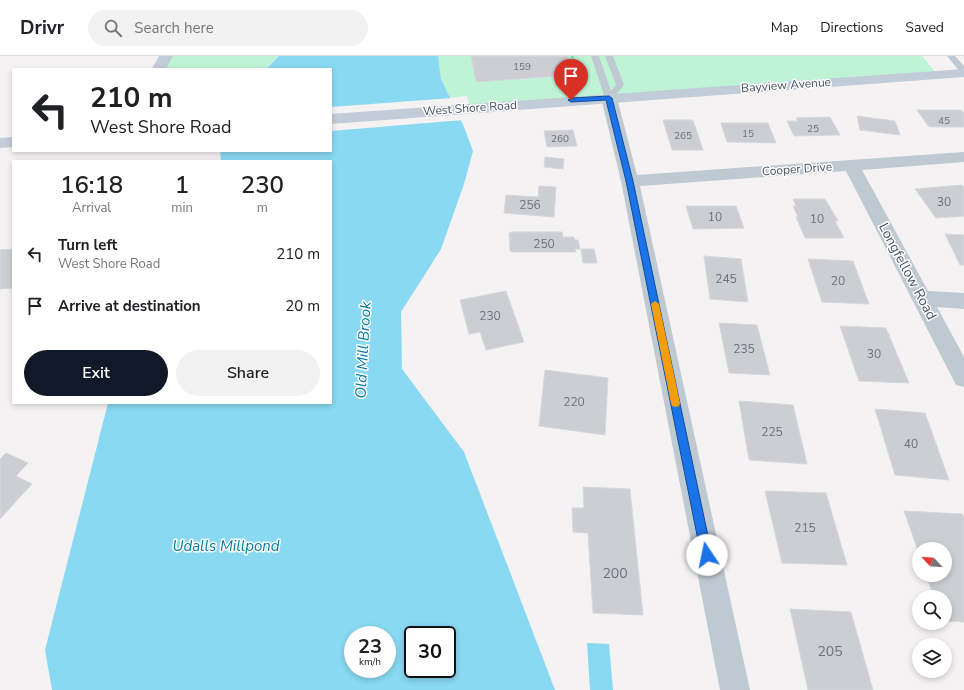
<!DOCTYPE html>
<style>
body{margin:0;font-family:"Nunito Sans",sans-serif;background:#f2f2f2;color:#202124;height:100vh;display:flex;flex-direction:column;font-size:15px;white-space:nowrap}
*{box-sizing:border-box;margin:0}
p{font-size:13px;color:#757577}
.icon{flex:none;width:22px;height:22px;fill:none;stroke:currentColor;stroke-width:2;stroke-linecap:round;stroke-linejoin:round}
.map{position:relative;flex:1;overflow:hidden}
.drawer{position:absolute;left:12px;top:104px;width:320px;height:244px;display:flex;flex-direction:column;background:#fff;border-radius:0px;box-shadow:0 2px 6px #0003}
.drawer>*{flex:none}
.banner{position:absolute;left:12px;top:12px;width:320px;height:84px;border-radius:0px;box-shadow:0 2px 6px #0003;background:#fff;color:#202124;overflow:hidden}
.needle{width:26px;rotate:296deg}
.tools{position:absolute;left:912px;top:486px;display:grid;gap:8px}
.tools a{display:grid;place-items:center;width:40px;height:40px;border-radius:50%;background:#fff;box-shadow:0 2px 6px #0003;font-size:20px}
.speed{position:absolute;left:344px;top:570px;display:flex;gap:8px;font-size:20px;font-weight:700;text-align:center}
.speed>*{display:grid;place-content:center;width:52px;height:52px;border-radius:50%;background:#fff;box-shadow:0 2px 6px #0003;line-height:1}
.speed small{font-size:10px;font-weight:400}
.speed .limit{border:2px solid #111;border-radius:6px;background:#fff;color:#111}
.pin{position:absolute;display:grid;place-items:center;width:34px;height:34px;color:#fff;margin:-41px -17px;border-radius:50% 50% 50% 0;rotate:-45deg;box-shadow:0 0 4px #0007}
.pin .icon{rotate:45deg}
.me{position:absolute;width:44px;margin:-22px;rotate:349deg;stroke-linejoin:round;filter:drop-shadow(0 0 3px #0008)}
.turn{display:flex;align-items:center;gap:14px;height:84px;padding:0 12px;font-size:18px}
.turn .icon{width:52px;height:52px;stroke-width:2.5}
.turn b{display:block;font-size:28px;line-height:34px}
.eta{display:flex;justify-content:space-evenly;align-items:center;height:68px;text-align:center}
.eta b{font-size:24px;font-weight:600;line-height:28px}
.cta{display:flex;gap:8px;margin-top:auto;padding:8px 12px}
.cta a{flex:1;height:46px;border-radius:24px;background:#111827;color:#fff;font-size:16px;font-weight:600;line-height:46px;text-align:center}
.cta a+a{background:#f2f2f2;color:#202124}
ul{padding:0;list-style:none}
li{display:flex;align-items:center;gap:12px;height:52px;padding:0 12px}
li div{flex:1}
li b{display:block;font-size:15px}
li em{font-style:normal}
header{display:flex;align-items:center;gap:24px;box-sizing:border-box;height:56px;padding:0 20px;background:#fff;border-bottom:1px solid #e0e0e0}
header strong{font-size:19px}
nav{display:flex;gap:22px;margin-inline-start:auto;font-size:14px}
.search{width:280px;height:36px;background:#f2f2f2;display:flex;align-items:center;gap:10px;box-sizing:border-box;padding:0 14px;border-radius:22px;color:#757577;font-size:15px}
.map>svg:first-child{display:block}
.green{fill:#bff3d5}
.water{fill:#89d9f2;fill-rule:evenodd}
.pier{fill:#f4f2f2}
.building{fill:#ccced4;stroke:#d5d8dd}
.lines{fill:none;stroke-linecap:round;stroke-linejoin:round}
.path{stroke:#74d4a8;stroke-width:2;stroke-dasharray:2 1.5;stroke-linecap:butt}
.lane{fill:#bfc9d2;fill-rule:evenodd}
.street{fill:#bfc9d2;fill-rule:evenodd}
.secondary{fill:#c2ccd9;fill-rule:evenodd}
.route{fill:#1a73e8;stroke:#114b97}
.slow{fill:#f59e0b}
.labels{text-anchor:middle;stroke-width:3;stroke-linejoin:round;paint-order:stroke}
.far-number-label{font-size:10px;fill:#69727e}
.far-street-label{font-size:12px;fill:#485461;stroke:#fff}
.number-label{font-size:12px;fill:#69727e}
.street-label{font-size:14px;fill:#485461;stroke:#fff}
.near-number-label{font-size:14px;fill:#69727e}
.water-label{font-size:15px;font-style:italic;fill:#057aa0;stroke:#fff}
</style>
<header>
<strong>Drivr</strong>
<div class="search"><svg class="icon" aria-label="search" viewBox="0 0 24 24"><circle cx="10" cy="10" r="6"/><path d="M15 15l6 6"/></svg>Search here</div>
<nav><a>Map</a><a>Directions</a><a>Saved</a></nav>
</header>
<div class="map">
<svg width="964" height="634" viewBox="0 0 964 634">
<rect width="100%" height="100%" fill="#f4f2f2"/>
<path class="green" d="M166 0H279L266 13H159Z
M438 0H922L938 19 470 52 467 40 450 42 441 23Z"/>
<path class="water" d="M279 0H438L441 23 464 71 473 95 464 128 441 193 401 256 402 313 464 396 555 634H52L45 594 108 347H331V105H221L220 95H331V13H266ZM353 579H387V613H353ZM413 579H447V613H413Z
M587 587 609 588 613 634H590Z"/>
<path class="pier" d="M452 42 463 64 331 75V51Z"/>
<path class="building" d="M471 0H567L573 19 476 26Z
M917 54H961L964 57V71H929Z
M857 60 895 65 900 79 860 74Z
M830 61 840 79 794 80 787 65H798L796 62Z
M663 64H693L703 94H672Z
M721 67H768L776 87 727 86Z
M573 74 577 90 547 91 544 75Z
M545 101 564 103 563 113 544 111Z
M962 129 964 131V160L936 162 915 133Z
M539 130 556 131 554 161 504 157 506 139 538 141Z
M793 143H825L838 165H835L844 182H805L796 161H798L793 150H796Z
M686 150H736L744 172 693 173Z
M512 176H562L563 181H574L575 184H578L580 193H575L576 196H512L510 195 509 177Z
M945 178 964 179V209H960Z
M13 193V232L0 233V194Z
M581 193H594L597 207H583Z
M704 200 741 203 748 246 710 243Z
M808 203 853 205 869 248 822 246Z
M506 235 524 286 486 294 480 276 469 278 460 244Z
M719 267 757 269 770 319 729 317Z
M840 270 886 272 909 327 859 325Z
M545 314 608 322 605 379 539 370Z
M739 345 793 349 807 408 749 404Z
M875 353 925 357 949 424 895 419Z
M6 397 28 407 16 420 32 428 0 463V403Z
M583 431 630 433 643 559 593 557 588 477 573 476 572 452H584Z
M765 435 826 437 847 509 782 507Z
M904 455 962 458 964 462V566L945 565V541H934L926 519H945V493H919V498Z
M790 553 851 556 873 634H808Z"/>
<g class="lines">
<path class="path" d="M572 0 579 17H586"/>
<path class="lane" d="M591 0H599L611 35 616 29 605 0H613L624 29 612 44 609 45 605 42Z
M947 0H955L964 10V17H961Z"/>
<path class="street" d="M609 37 614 39 617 42 637 119 964 96V106L862 114 928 235 964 237V253L937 251 964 301V331L956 329 846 115 640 130 750 634H720L621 125 601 42 604 39Z"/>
<path class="secondary" d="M159 0H173L166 13H152Z
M964 13V21L331 68V58Z
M13 81V91L0 92V82Z"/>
</g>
<path class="route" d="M609 40 612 42 633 125 712 499 711 503 707 504 703 503 701 499 626 125 606 44 571 46 568 44 571 42Z"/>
<path class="slow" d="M655 245 659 248 680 347 679 350 676 351 672 350 671 347 651 248Z"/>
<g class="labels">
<g class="far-number-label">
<text x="522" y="14">159</text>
<text x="944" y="68">45</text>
<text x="813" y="76">25</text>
<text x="748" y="81">15</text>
<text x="683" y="83">265</text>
<text x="560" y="86">260</text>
</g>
<g class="far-street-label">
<text transform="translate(786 29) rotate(-4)" y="4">Bayview Avenue</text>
<text transform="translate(470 52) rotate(-4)" y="4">West Shore Road</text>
<text transform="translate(797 113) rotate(-4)" y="4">Cooper Drive</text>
</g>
<g class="number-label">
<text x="944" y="150">30</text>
<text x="530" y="153">256</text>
<text x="715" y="165">10</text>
<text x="817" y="167">10</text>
<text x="544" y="192">250</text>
<text x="726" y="227">245</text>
<text x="838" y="229">20</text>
<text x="490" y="264">230</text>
<text x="744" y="297">235</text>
<text x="874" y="302">30</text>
<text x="574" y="350">220</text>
<text x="772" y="380">225</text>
<text x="911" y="392">40</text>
<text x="805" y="476">215</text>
</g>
<g class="street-label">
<text transform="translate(908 215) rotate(62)" y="5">Longfellow Road</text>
</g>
<g class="near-number-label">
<text x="615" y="522">200</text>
<text x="830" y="600">205</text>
</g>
<g class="water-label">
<text transform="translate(363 294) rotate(-87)" y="5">Old Mill Brook</text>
<text x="226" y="495">Udalls Millpond</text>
</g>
</g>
</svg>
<div class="tools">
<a><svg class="needle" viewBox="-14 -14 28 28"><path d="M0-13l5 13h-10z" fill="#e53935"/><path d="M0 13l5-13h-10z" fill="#757577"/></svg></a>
<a><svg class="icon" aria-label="search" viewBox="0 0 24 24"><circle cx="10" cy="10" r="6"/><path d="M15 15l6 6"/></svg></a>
<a><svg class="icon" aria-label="layers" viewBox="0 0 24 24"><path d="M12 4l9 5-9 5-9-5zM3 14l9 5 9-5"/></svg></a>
</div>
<div class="speed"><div>23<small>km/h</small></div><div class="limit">30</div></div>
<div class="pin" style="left:571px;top:44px;background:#d93025"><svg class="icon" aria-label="arrive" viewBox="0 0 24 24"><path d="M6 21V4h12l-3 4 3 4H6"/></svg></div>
<svg class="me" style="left:707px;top:499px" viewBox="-20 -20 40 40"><circle r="19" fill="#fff"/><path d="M0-13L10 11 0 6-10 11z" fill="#1a73e8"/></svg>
<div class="banner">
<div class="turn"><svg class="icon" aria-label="left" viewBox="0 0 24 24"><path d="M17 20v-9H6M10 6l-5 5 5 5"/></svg><div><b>210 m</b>West Shore Road</div></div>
</div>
<section class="drawer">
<div class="eta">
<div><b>16:18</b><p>Arrival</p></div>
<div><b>1</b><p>min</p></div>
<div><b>230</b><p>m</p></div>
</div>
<ul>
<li><svg class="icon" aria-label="left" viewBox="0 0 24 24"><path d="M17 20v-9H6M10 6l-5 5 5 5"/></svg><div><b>Turn left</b><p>West Shore Road</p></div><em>210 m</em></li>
<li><svg class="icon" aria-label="arrive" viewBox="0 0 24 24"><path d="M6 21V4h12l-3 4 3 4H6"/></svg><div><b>Arrive at destination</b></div><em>20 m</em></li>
</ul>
<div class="cta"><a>Exit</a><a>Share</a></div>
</section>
</div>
